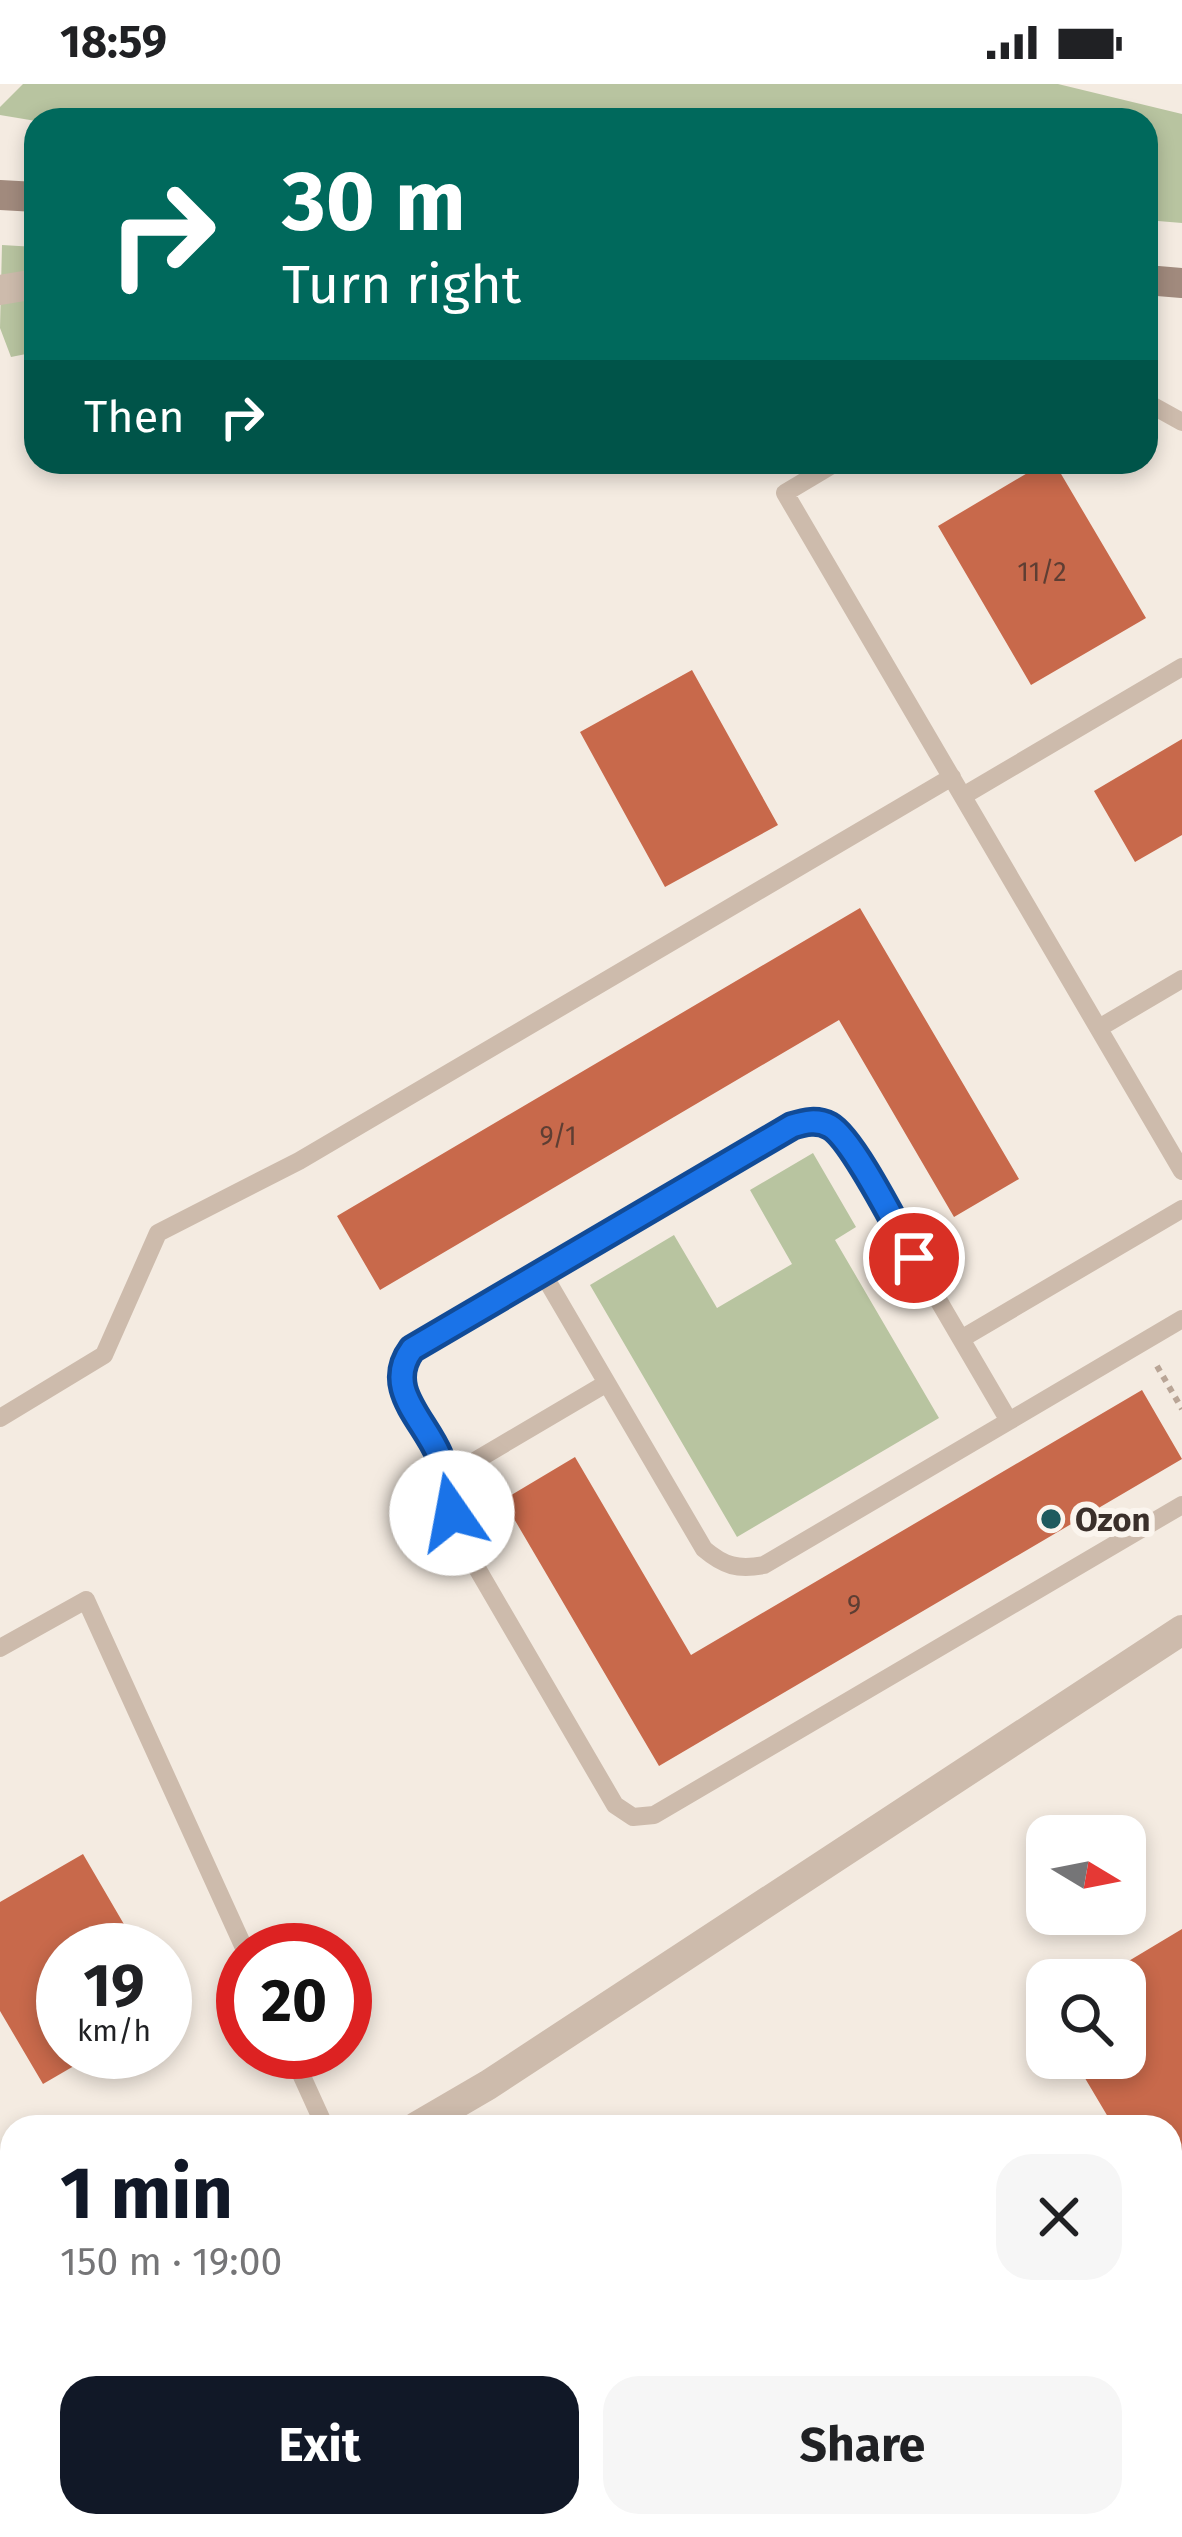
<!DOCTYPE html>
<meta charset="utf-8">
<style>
body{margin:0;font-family:"Fira Sans",sans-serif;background:#f6f6f6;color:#202124;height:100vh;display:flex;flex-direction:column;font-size:45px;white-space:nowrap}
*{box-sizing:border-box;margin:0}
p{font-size:39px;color:#757577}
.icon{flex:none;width:66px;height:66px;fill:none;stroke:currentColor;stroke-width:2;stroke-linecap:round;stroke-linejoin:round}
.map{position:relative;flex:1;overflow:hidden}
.side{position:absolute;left:0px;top:2031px;width:1182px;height:423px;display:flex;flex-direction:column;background:#fff;border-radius:36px 36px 0 0;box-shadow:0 6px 18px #0003}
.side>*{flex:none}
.banner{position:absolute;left:24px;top:24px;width:1134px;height:366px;border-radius:36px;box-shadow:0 6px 18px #0003;background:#00695c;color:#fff;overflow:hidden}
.needle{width:78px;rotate:100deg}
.controls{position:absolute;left:1026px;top:1731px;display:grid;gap:24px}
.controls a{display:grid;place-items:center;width:120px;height:120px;border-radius:24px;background:#fff;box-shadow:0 6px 18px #0003;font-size:60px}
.speed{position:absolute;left:36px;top:1839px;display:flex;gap:24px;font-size:60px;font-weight:700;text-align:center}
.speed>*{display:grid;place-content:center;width:156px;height:156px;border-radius:50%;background:#fff;box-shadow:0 6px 18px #0003;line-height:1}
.speed small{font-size:30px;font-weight:400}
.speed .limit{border:18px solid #d22;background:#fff;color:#111}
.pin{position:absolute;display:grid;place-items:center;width:102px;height:102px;color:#fff;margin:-51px;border:6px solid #fff;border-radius:50%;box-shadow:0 3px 12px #0007}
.me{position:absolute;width:132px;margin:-66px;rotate:348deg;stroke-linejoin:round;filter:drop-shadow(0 0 9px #0008)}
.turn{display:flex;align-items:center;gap:42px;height:252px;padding:0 60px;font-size:54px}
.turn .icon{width:156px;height:156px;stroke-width:2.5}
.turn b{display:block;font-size:84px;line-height:102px}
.then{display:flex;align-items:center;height:114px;padding:0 60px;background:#0003;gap:24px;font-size:45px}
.round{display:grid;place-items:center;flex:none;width:126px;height:126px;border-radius:36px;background:#f6f6f6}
.summary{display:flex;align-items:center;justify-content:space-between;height:204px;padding:0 60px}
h1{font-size:72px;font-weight:700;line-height:90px;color:#111827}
.action{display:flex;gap:24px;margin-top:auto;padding:24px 60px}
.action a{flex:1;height:138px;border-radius:36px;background:#111827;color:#fff;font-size:48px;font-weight:700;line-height:138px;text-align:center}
.action a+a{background:#f6f6f6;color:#202124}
.status{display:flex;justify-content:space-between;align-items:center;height:84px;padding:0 60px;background:#fff;direction:ltr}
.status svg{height:33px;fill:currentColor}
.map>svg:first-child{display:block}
.green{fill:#b8c4a0}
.building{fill:#c8694b}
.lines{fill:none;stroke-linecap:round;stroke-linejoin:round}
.path{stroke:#b9a596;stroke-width:6;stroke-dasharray:6 6;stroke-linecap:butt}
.lane{stroke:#cdbbac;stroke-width:18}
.street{stroke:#cdbbac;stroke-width:30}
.secondary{stroke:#a18a7d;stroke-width:30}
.route-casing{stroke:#114b97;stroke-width:30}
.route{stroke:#1a73e8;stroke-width:21}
.poi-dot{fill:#1f5a5e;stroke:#fbf5ee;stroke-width:4.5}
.labels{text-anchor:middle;stroke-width:12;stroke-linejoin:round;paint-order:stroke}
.number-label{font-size:27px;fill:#5e3e33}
.poi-label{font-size:33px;font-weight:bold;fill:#3b302b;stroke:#fbf5ee;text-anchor:start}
</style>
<div class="status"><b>18:59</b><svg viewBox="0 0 49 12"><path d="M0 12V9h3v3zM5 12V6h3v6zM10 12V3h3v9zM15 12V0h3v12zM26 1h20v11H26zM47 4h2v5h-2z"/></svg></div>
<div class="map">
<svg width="1182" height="2453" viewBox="0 0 1182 2453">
<rect width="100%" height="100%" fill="#f4ebe1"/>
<path class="green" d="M23 0H1058L1182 30V139L1146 136V36L36 37 0 31V23Z
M2 161 36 163V268L11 273 0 244Z
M813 1069 856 1143 835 1156 939 1334 737 1453 590 1201 674 1151 717 1224 792 1180 750 1106Z
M12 2425V2442H296L297 2453H0V2426Z"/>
<path class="building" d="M1046 378H1054L1146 534 1031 601 938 442Z
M692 586 778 741 665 803 580 648Z
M1182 655V751L1135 778 1094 707Z
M860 824 1019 1095 954 1133 839 936 380 1206 337 1132Z
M1142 1306 1182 1375 659 1682 503 1416 575 1373 691 1571Z
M83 1770 139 1866H63V1968H98L43 2000 0 1927V1818Z
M1182 1845V2158L1170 2138V2043H1114L1073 1974H1125V1896H1097Z"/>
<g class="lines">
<path class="path" d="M1157 1282 1182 1325"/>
<path class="lane" d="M1146 318 1182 338
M837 378 785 409 1182 1087
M963 712 1182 583
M1099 944 1182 895
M1182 1125 961 1255 843 1053C826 1037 813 1035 792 1042L412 1265C402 1278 399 1289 402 1305L439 1369 460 1455 615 1721 633 1733 654 1731 1182 1421
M542 1188 704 1465C724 1482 738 1486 764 1481L1009 1337
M961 1255 1009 1337 1182 1235
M0 1334 104 1271 158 1149 299 1077 952 693
M446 1394 607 1299
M0 1564 86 1516 245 1866
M291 1968 325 2043
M0 2311 12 2303"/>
<path class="street" d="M0 206 36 200
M416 2043 488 2001 1182 1546
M344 2453V2442"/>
<path class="secondary" d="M0 111 36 113
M1146 196 1182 199"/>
</g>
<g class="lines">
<g class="route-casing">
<path id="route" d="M452 1429C449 1410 447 1389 439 1371 424 1335 383 1304 412 1265L792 1042C805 1038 817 1035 830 1042 853 1055 898 1146 914 1174"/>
</g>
<use href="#route" class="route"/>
</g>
<circle class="poi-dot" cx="1051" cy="1435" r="12"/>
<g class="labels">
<g class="number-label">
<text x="1042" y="497">11/2</text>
<text x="558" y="1061">9/1</text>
<text x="854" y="1530">9</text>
</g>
<g class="poi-label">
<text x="1075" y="1447">Ozon</text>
</g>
</g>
</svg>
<div class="controls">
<a><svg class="needle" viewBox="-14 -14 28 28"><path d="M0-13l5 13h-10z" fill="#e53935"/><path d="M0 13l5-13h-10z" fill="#757577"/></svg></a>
<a><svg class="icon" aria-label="search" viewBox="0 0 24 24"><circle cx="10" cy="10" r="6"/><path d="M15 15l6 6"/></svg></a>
</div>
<div class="speed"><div>19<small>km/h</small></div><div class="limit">20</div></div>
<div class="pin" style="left:914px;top:1174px;background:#d93025"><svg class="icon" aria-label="arrive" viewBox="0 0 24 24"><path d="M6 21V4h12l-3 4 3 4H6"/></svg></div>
<svg class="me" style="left:452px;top:1429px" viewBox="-20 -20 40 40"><circle r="19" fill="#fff"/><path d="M0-13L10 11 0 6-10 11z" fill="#1a73e8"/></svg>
<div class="banner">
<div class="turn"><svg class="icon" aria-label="right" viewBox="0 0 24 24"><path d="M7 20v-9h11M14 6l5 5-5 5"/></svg><div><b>30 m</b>Turn right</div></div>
<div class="then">Then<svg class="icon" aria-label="right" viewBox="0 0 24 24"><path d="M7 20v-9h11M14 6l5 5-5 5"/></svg></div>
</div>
<section class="side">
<div class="summary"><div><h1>1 min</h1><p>150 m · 19:00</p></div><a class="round"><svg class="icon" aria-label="close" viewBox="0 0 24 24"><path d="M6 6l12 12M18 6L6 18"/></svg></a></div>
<div class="action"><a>Exit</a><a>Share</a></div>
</section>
</div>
